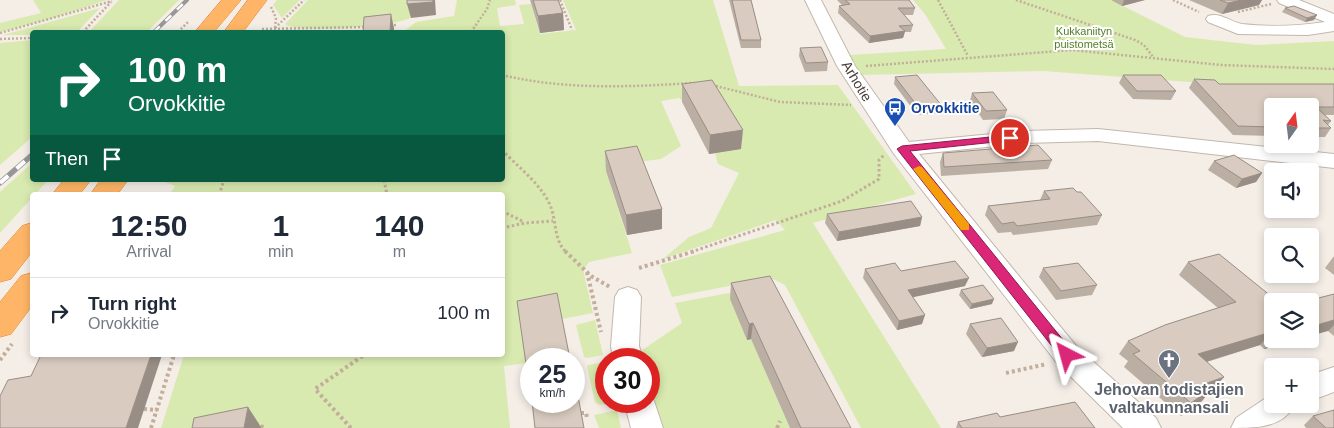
<!DOCTYPE html>
<meta charset="utf-8">
<style>
body{margin:0;font-family:Helvetica,sans-serif;background:#f6f6f7;color:#1f2937;height:100vh;display:flex;flex-direction:column;font-size:19px;white-space:nowrap}
*{box-sizing:border-box;margin:0}
p{font-size:16px;color:#747a83}
.icon{flex:none;width:28px;height:28px;fill:none;stroke:currentColor;stroke-width:2;stroke-linecap:round;stroke-linejoin:round}
.map{position:relative;flex:1;overflow:hidden}
.drawer{position:absolute;left:30px;top:192px;width:475px;height:165px;display:flex;flex-direction:column;background:#fff;border-radius:5px;box-shadow:0 2px 8px #0003}
.drawer>*{flex:none}
.top-card{position:absolute;left:30px;top:30px;width:475px;height:152px;border-radius:5px;box-shadow:0 2px 8px #0003;background:#0b6e4f;color:#fff;overflow:hidden}
.needle{width:32px;rotate:14deg}
.fabs{position:absolute;left:1264px;top:98px;display:grid;gap:10px}
.fabs a{display:grid;place-items:center;width:55px;height:55px;border-radius:5px;background:#fff;box-shadow:0 2px 8px #0003;font-size:25px}
.speed{position:absolute;left:520px;top:348px;display:flex;gap:10px;font-size:25px;font-weight:700;text-align:center}
.speed>*{display:grid;place-content:center;width:65px;height:65px;border-radius:50%;background:#fff;box-shadow:0 2px 8px #0003;line-height:1}
.speed small{font-size:12px;font-weight:400}
.speed .limit{border:8px solid #d22;background:#fff;color:#111}
.pin{position:absolute;display:grid;place-items:center;width:42px;height:42px;color:#fff;margin:-21px;border:2px solid #fff;border-radius:50%;box-shadow:0 1px 5px #0007}
.me{position:absolute;width:55px;margin:-28px;rotate:321deg;stroke-linejoin:round;filter:drop-shadow(0 0 4px #0008)}
.turn{display:flex;align-items:center;gap:18px;height:105px;padding:0 15px;font-size:22px}
.turn .icon{width:65px;height:65px;stroke-width:2.5}
.turn b{display:block;font-size:35px;line-height:42px}
.then{display:flex;align-items:center;height:48px;padding:0 15px;background:#0003;gap:10px;font-size:19px}
.eta{display:flex;justify-content:space-evenly;align-items:center;height:85px;text-align:center}
.eta b{font-size:30px;font-weight:600;line-height:35px}
ul{padding:0;list-style:none}
li{display:flex;align-items:center;gap:15px;height:70px;padding:0 15px;border-top:1px solid #e0e1e3}
li div{flex:1}
li b{display:block;font-size:19px}
li em{font-style:normal}
.map>svg:first-child{display:block}
.green{fill:#d8eaaf}
.lines{fill:none;stroke-linecap:round;stroke-linejoin:round}
.minor-casing{stroke:#c3b7ac;stroke-width:2}
.highway-casing{stroke:#e38733;stroke-width:1}
.path-far2{stroke:#c2ae9a;stroke-width:2.5;stroke-dasharray:2 2;stroke-linecap:butt}
.path-far1{stroke:#c2ae9a;stroke-width:3;stroke-dasharray:2.5 2.5;stroke-linecap:butt}
.path{stroke:#c2ae9a;stroke-width:4;stroke-dasharray:3 3;stroke-linecap:butt}
.minor{fill:#fff;fill-rule:evenodd}
.highway{fill:#ffb567;fill-rule:evenodd}
.rail-far1-casing{stroke:#979797;stroke-width:4}
.rail-casing{stroke:#979797;stroke-width:5.5}
.rail-far1{stroke:#fff;stroke-width:2.5;stroke-dasharray:8;stroke-linecap:butt}
.rail{stroke:#fff;stroke-width:4;stroke-dasharray:11;stroke-linecap:butt}
.wall{fill:#bbafa4}
.shaded-wall{fill:#988e86}
.building{fill:#d9cbbf;stroke:#988e86}
.route{fill:#db2777;stroke:#8e194d}
.slow{fill:#f59e0b}
.labels{text-anchor:middle;stroke-width:4;stroke-linejoin:round;paint-order:stroke}
.far-park-label{font-size:11px;fill:#547c27;stroke:#fff}
.street-label{font-size:14px;fill:#483e36;stroke:#fff}
.transit-label{font-size:14px;font-weight:bold;fill:#164399;stroke:#fff;text-anchor:start}
.near-worship-label{font-size:16px;font-weight:bold;fill:#5b616d;stroke:#fff}
</style>
<div class="map">
<svg width="1334" height="428" viewBox="0 0 1334 428">
<rect width="100%" height="100%" fill="#f4eee7"/>
<path class="green" d="M33 0H107L50 19 0 32V23L41 13Z
M119 0H179L147 32H89Z
M277 0H300L282 18 273 5Z
M308 0H410L411 18C393 26 299 34 285 24Z
M457 0H515L516 5 497 8 500 26 524 24 519 5 531 4 540 34 576 30 563 0H713L739 86 838 85 916 194 813 223 941 428H861L785 285 773 279H765L672 297 660 265 785 230 776 220 663 259 689 237 711 228 739 173 718 164 715 153 741 149 679 98 661 101 681 146 661 159 637 162 606 171 632 253 589 262 583 270 593 313 562 319 527 363 504 366 510 428H161L184 355H502V195H169L175 186 160 180H502V32H403L416 22 454 16Z
M913 0H1111L1185 37 1256 45 1334 41V86L1281 89 1043 71 860 75 850 55 946 49 925 14Z
M100 8 77 32H32V35H3Z
M32 40V137L0 165V43Z
M32 163V180H48L0 233V192Z
M762 287 747 340 751 339 790 428H657L649 401V359H636L635 355 682 323 675 303Z
M595 320 603 355 587 358 584 357 576 325Z
M605 362 606 401 615 402 599 405 595 402 587 367 588 365Z
M617 410 621 428H599L594 415Z"/>
<g class="lines">
<g class="minor-casing">
<path id="minor" d="M805 0H821L855 66 909 142 1024 131 1098 129 1334 154V168L1098 141 1024 143 919 154 1077 347 1156 418 1161 428H1123L1057 363 894 154 837 66Z
M1277 0H1299L1334 14V31L1308 35 1238 34 1208 22 1206 19 1208 16C1221 12 1230 22 1242 24 1268 27 1299 26 1325 22L1279 3Z
M628 287 637 290 641 297 639 346 643 359H613L611 346 615 297 619 290Z
M1334 367V392L1310 401V375Z
M649 391 654 401 663 428H631L624 401H649Z
M1272 394V404H1295C1283 428 1257 428 1231 428L1236 418Z"/>
</g>
<g class="highway-casing">
<path id="highway" d="M222 0H241L214 32H195Z
M248 0H267L243 32H224Z
M64 180H91L79 195H52Z
M101 180H128L117 195H90Z
M32 223V252L11 279 0 282V251L22 226Z
M32 273V306L11 334 0 337V302L21 276Z"/>
</g>
<path class="path-far2" d="M560 0 572 30
M938 0 968 56
M1016 0 1135 40 1144 45 1153 57
M1173 0 1199 12
M271 7 276 18 275 28
M1238 12 1271 4
M390 25H398
M262 29 366 27
M83 32 111 2
M178 32 188 22
M275 32V28L304 0
M471 32 487 9 490 0
M0 33 112 1
M1059 37 1071 49
M0 39 32 38
M866 66 1072 50 1221 65 1334 69
M502 75C565 90 629 87 693 83
M712 85 780 102 851 105"/>
<path class="path-far1" d="M502 150C517 166 541 184 550 205 557 221 553 239 566 252
M384 180 387 195
M219 195 224 180
M502 211 524 222
M502 228 525 223 553 221
M691 252 842 201 879 179V160L885 154"/>
<path class="path" d="M565 251 591 276 610 287
M639 268 695 251
M587 272 601 332
M0 360 12 344
M574 365H576
M1006 373 1047 364
M576 389 577 392 582 391
M144 409 157 410
M581 413H586L587 418
M255 424 266 428
M151 428 174 355
M351 428 315 389 364 355
M777 428 780 421"/>
<use href="#minor" class="minor"/>
<use href="#highway" class="highway"/>
<g class="rail-far1-casing">
<path id="rail-far1" d="M154 32 187 0"/>
</g>
<g class="rail-casing">
<path id="rail" d="M0 183 32 155"/>
</g>
<use href="#rail-far1" class="rail-far1"/>
<use href="#rail" class="rail"/>
</g>
<path class="wall" d="M530 0H558L563 13 564 30 540 33Z
M729 0H751L761 40V48H741Z
M837 0H909L915 8 913 15H904L913 25 911 32H905L903 38 869 43 838 13 839 6 842 5Z
M1111 0H1145L1122 6Z
M1189 0H1262L1259 5 1222 14Z
M1285 8 1314 20 1305 22 1282 12Z
M800 48 828 62 827 71 805 72 799 56Z
M1123 75 1176 91 1171 100 1133 99 1119 83Z
M895 77 942 106 940 113 917 115 894 84Z
M1194 79 1219 84H1334V115H1325L1331 121 1328 125 1331 128 1325 137H1310V106H1272V136L1233 135 1189 88Z
M682 84 741 149 709 154 682 102Z
M972 93 1007 110 1004 119 983 120 970 101Z
M605 151 662 209V229L627 235 606 171Z
M943 153 1052 160 1048 169 941 176 940 162Z
M1214 161 1262 173 1256 182 1236 188 1208 170Z
M1044 191 1077 192 1102 215 1097 225 1013 235 1011 232 998 233 985 215 988 206 1040 200Z
M827 214 922 217 920 226 837 241 825 223Z
M1334 256V275L1325 268Z
M1188 262 1272 301V339H1302L1264 349 1260 345 1207 362 1213 390 1210 391 1202 401 1181 416 1124 367 1128 361 1119 354 1128 341 1218 308 1179 275Z
M1043 268 1097 285 1092 295 1056 300 1039 277Z
M865 269 901 271 965 286 912 297 922 324 897 330 863 278Z
M731 283 851 428H790L751 339 747 340 730 299Z
M961 290 992 304 970 309 959 295Z
M1334 294V336L1328 331Z
M970 324 1014 351 982 357 966 334Z
M1313 416 1334 428H1306L1304 425Z
M1000 417 1095 428H956L958 422Z"/>
<path class="shaded-wall" d="M433 0H435L436 15 411 18 407 4Z
M1124 0H1145L1122 6Z
M1242 0H1262L1259 5 1222 14 1228 3Z
M563 13 564 30 540 33 538 16Z
M391 14 394 28V32H390Z
M1317 15 1314 20 1305 22 1307 18Z
M905 31 903 38 869 43 870 36Z
M743 130 741 149 709 154 710 135Z
M1262 173 1256 182 1236 188 1242 179Z
M662 209V229L627 235 626 215Z
M922 217 920 226 837 241 839 232Z
M969 278 965 286 905 299 908 290Z
M994 299 992 304 970 309 972 304Z
M925 315 922 324 897 330 899 321Z
M1334 320V325L1328 331 1310 336V327Z
M753 323 751 339 747 340 749 324Z
M1271 332 1260 345 1189 367 1198 354Z
M1273 339H1302L1264 349Z
M1018 342 1014 351 982 357 987 348Z
M151 355H162L138 428H126Z
M1224 377 1213 390 1210 391 1202 401 1181 416 1207 383Z
M248 407 261 427V428H244Z"/>
<path class="building" d="M407 0H433V2L407 4Z
M533 0H558L563 13 538 16Z
M732 0H751L761 40H741Z
M845 0H909L915 8H898L913 25 899 26 905 31 870 36 839 6 850 4Z
M1220 0H1242L1228 3Z
M1294 6 1317 15 1307 18 1285 8Z
M391 14 390 32H363L364 17Z
M821 47 828 62 806 63 800 48Z
M917 75 942 106 919 108 895 77Z
M1123 75H1161L1176 91H1137Z
M1194 79 1215 80 1219 84H1334V107H1316L1331 121 1323 120 1331 128H1310V106H1272V127L1238 126Z
M712 80 743 130 710 135 682 84Z
M993 92 1007 110 986 111 972 93Z
M1038 145 1052 160 944 167 943 153Z
M637 146 662 209 626 215 605 151Z
M1234 155 1262 173 1242 179 1214 161Z
M1073 188 1077 192H1081L1102 215 1017 226 1014 222 1002 224 988 206 1050 199 1044 191Z
M911 201 922 217 839 232 827 214Z
M1219 254 1277 301H1272V334L1271 332 1198 354 1224 377 1207 383 1212 388 1191 403 1133 354 1140 351 1128 341 1165 325 1236 302 1188 262Z
M955 261 969 278 908 290 925 315 899 321 865 269 895 263 901 271Z
M1078 263 1097 285 1061 291 1043 268Z
M770 276 851 428H801L753 323 749 324 731 283Z
M983 285 994 299 972 304 961 290Z
M557 293 570 359H531V399L517 301Z
M1334 294V320L1310 327V301H1307Z
M1001 318 1018 342 987 348 970 324Z
M41 355H151L126 428H0V396L8 380 31 376Z
M574 375 584 428H535L532 401H574Z
M1075 402 1095 428H962L958 422 997 413 1000 417Z
M248 407 244 428H192L194 418Z
M1334 410V428H1326L1313 416Z"/>
<path class="route" d="M1010 135 1014 136V140L910 151 1072 351 1074 355 1072 359H1062L897 149 902 146Z"/>
<path class="slow" d="M919 166 922 167 969 224V230H961L913 169Z"/>
<defs>
<g id="bus-pin" transform="scale(1.125)"><path d="M0 17L-7.5 6A9.5 9.5 0 1 1 7.5 6Z" fill="#1a4fb4" stroke="#fff"/><path d="M-5-6H5V4H4V6H2V4H-2V6H-4V4H-5ZM-3.5-4V0h7V-4ZM-3.5 1.2v1.5H-2V1.2ZM2 1.2v1.5H3.5V1.2Z" fill="#fff"/></g>
<g id="church-pin" transform="scale(1.125)"><path d="M0 17L-7.5 6A9.5 9.5 0 1 1 7.5 6Z" fill="#6b7280" stroke="#fff"/><path d="M-1.2-6h2.4v3.5h3.3v2.4h-3.3V6h-2.4V-.1h-3.3v-2.4h3.3Z" fill="#fff"/></g>
</defs>
<g fill-rule="evenodd">
<use href="#bus-pin" x="895" y="108"/>
<use href="#church-pin" x="1169" y="360"/>
</g>
<g class="labels">
<g class="far-park-label">
<text x="1084" y="35">Kukkaniityn<tspan x="1084" dy="13">puistometsä</tspan></text>
</g>
<g class="street-label">
<text transform="translate(857 81) rotate(59)" y="5">Arhotie</text>
</g>
<g class="transit-label">
<text x="911" y="113">Orvokkitie</text>
</g>
<g class="near-worship-label">
<text x="1169" y="395">Jehovan todistajien<tspan x="1169" dy="18">valtakunnansali</tspan></text>
</g>
</g>
</svg>
<div class="fabs">
<a><svg class="needle" viewBox="-14 -14 28 28"><path d="M0-13l5 13h-10z" fill="#e53935"/><path d="M0 13l5-13h-10z" fill="#747a83"/></svg></a>
<a><svg class="icon" aria-label="sound" viewBox="0 0 24 24"><path d="M4 9h4l5-4v14l-5-4H4zM17 9q2 3 0 6"/></svg></a>
<a><svg class="icon" aria-label="search" viewBox="0 0 24 24"><circle cx="10" cy="10" r="6"/><path d="M15 15l6 6"/></svg></a>
<a><svg class="icon" aria-label="layers" viewBox="0 0 24 24"><path d="M12 4l9 5-9 5-9-5zM3 14l9 5 9-5"/></svg></a>
<a>+</a>
</div>
<div class="speed"><div>25<small>km/h</small></div><div class="limit">30</div></div>
<div class="pin" style="left:1010px;top:138px;background:#d93025"><svg class="icon" aria-label="arrive" viewBox="0 0 24 24"><path d="M6 21V4h12l-3 4 3 4H6"/></svg></div>
<svg class="me" style="left:1067px;top:355px" viewBox="-20 -20 40 40"><path d="M0-17L14 15 0 8-14 15z" fill="#db2777" stroke="#fff" stroke-width="4"/></svg>
<div class="top-card">
<div class="turn"><svg class="icon" aria-label="right" viewBox="0 0 24 24"><path d="M7 20v-9h11M14 6l5 5-5 5"/></svg><div><b>100 m</b>Orvokkitie</div></div>
<div class="then">Then<svg class="icon" aria-label="arrive" viewBox="0 0 24 24"><path d="M6 21V4h12l-3 4 3 4H6"/></svg></div>
</div>
<section class="drawer">
<div class="eta">
<div><b>12:50</b><p>Arrival</p></div>
<div><b>1</b><p>min</p></div>
<div><b>140</b><p>m</p></div>
</div>
<ul>
<li><svg class="icon" aria-label="right" viewBox="0 0 24 24"><path d="M7 20v-9h11M14 6l5 5-5 5"/></svg><div><b>Turn right</b><p>Orvokkitie</p></div><em>100 m</em></li>
</ul>
</section>
</div>
